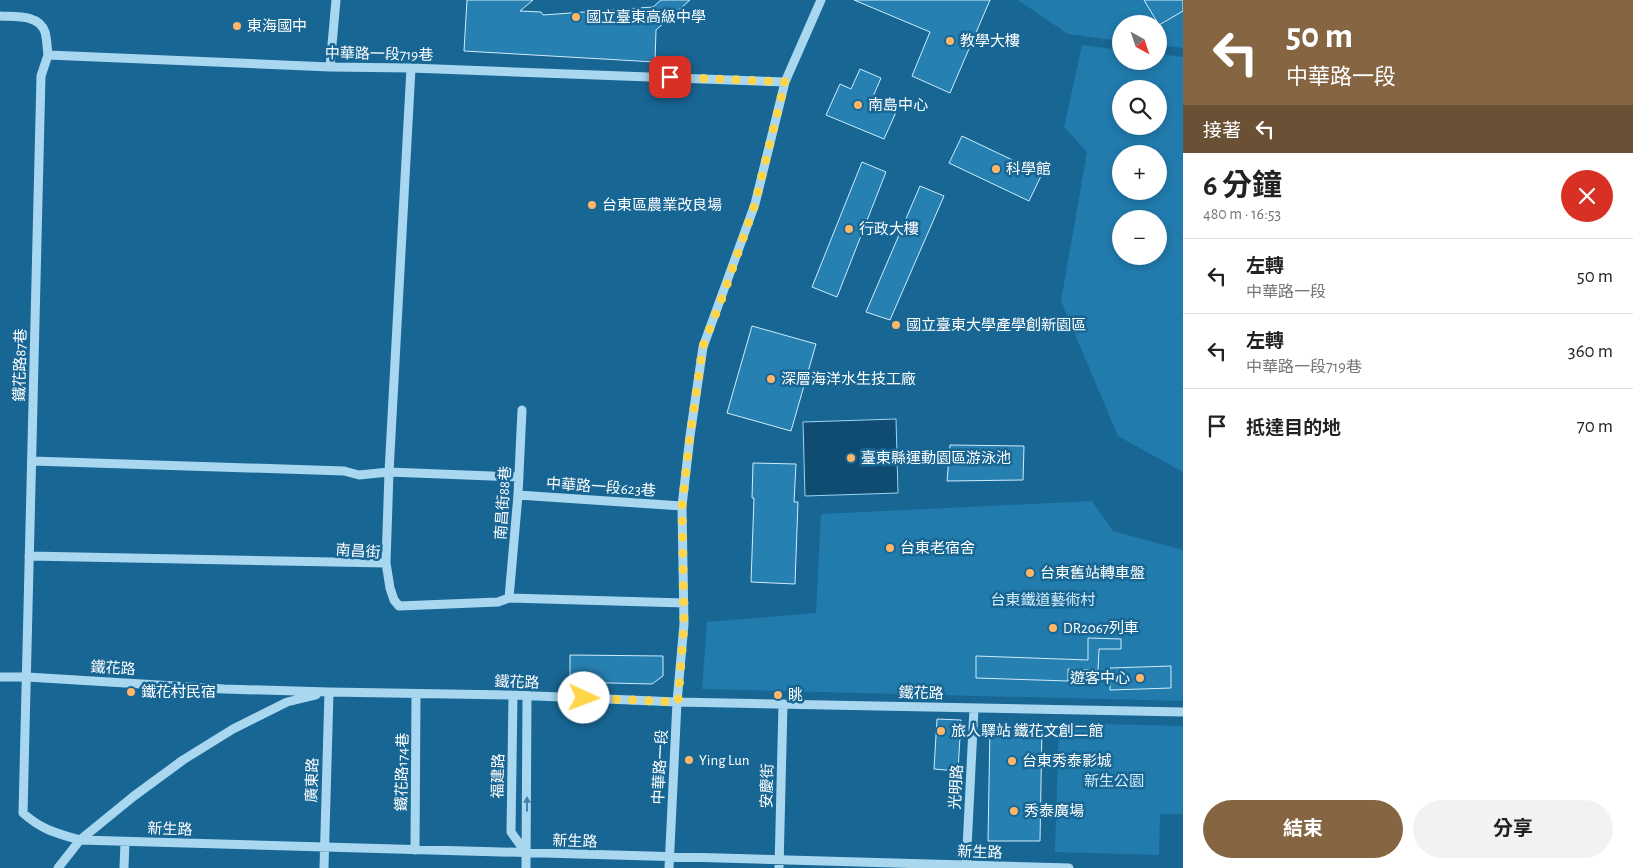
<!DOCTYPE html>
<html lang="zh-TW">
<meta charset="utf-8">
<style>
body{margin:0;font-family:"Alegreya Sans","Noto Sans TC",sans-serif;background:#f2f2f2;color:#222;height:100vh;display:flex;flex-direction:column;font-size:19px;white-space:nowrap}
*{box-sizing:border-box;margin:0}
p{font-size:16px;color:#767676}
.icon{flex:none;width:28px;height:28px;fill:none;stroke:currentColor;stroke-width:2;stroke-linecap:round;stroke-linejoin:round}
.map{position:relative;flex:1;overflow:hidden}
.sheet{display:flex;flex-direction:column;background:#fff;width:450px}
.sheet>*{flex:none}
.top-card{background:#856542;color:#fff;overflow:hidden}
.needle{width:32px;rotate:140deg}
.controls{position:absolute;left:1112px;top:15px;display:grid;gap:10px}
.controls a{display:grid;place-items:center;width:55px;height:55px;border-radius:50%;background:#fff;box-shadow:0 2px 8px #0003;font-size:25px}
.pin{position:absolute;display:grid;place-items:center;width:42px;height:42px;color:#fff;margin:-21px;border-radius:10px;box-shadow:0 2px 8px #0006}
.me{position:absolute;width:55px;margin:-28px;rotate:92deg;stroke-linejoin:round;filter:drop-shadow(0 0 4px #0008)}
.turn{display:flex;align-items:center;gap:18px;height:105px;padding:0 20px;font-size:22px}
.turn .icon{width:65px;height:65px;stroke-width:2.5}
.turn b{display:block;font-size:35px;line-height:42px}
.then{display:flex;align-items:center;height:48px;padding:0 20px;background:#0003;gap:10px;font-size:19px}
.round{display:grid;place-items:center;flex:none;width:52px;height:52px;border-radius:26px;background:#f2f2f2}
.overview{display:flex;align-items:center;justify-content:space-between;height:85px;padding:0 20px}
h1{font-size:30px;font-weight:700;line-height:38px}
.button{display:flex;gap:10px;margin-top:auto;padding:10px 20px}
.button a{flex:1;height:58px;border-radius:30px;background:#856542;color:#fff;font-size:20px;font-weight:700;line-height:58px;text-align:center}
.button a+a{background:#f2f2f2;color:#222}
ul{padding:0;list-style:none}
li{display:flex;align-items:center;gap:15px;height:75px;padding:0 20px;border-top:1px solid #e0e0e0}
li div{flex:1}
li b{display:block;font-size:19px}
li em{font-style:normal}
main{display:flex;flex:1;min-height:0}
.map>svg:first-child{display:block}
.green{fill:#217bad;fill-rule:evenodd}
.water{fill:#104c71;stroke:#9bd5f3}
.building{fill:#2780b2;stroke:#d0ecfb}
.lines{fill:none;stroke-linecap:round;stroke-linejoin:round}
.minor{stroke:#a9d7f0;stroke-width:9}
.oneway{fill:#3c82ab}
.route{stroke:#ffd54a;stroke-width:9;stroke-dasharray:0 16.2}
.poi-dot{fill:#ffb668;stroke:#186694;stroke-width:2}
.labels{text-anchor:middle;stroke-width:5;stroke-linejoin:round;paint-order:stroke}
.poi-label{font-size:15px;fill:#fff;stroke:#186694;text-anchor:start}
.street-label{font-size:15px;fill:#fff;stroke:#186694}
.park-label{font-size:15px;fill:#d0ecfb;stroke:#186694}
</style>
<main>
<div class="map">
<svg width="1183" height="868" viewBox="0 0 1183 868">
<rect width="100%" height="100%" fill="#186694"/>
<path class="green" d="M1018 0H1183V48L1159 45V24H1121V41L1068 34Z
M1082 45 1121 50V61H1159V54L1183 57V472L1118 436 1061 301 1087 152 1064 127ZM1121 89H1159V126H1121ZM1121 154H1159V191H1121ZM1121 219H1159V256H1121Z
M1092 501 1113 531 1183 550V701L702 689 707 622 816 613 821 514Z
M1059 723 1183 726V814H1160L1159 855 1055 852Z"/>
<path class="water" d="M896 419 898 493 805 496 803 422Z"/>
<path class="building" d="M467 0H533L520 11 541 12 543 15 653 7 661 0H690L656 30 655 62 464 51Z
M854 0H990L950 93 912 76 930 32Z
M1144 0H1183V11L1159 25Z
M860 69 881 78 872 99 897 110 884 139 826 115 840 84 851 89Z
M962 136 1042 174 1029 201 949 163Z
M862 162 886 172 837 297 812 287Z
M920 186 944 196 890 320 866 312Z
M752 326 816 344 791 431 727 413Z
M950 445 1024 446 1023 480 947 481Z
M753 463 796 464 794 502H798L795 584 751 582 754 498H752Z
M1088 638 1121 639V649H1099L1098 670 1068 669V681L976 678V656L1088 660Z
M570 655 663 656V676L652 684 570 682Z
M1171 666V688L1110 690V668Z
M937 719 961 720 958 771 934 769Z
M990 726H1042L1040 841H988Z"/>
<g class="lines">
<path class="minor" d="M0 16C15 17 39 14 45 32 47 39 47 48 48 55L330 67 411 68 785 82
M48 55 41 76 23 813C42 830 56 833 80 840L1069 868
M330 67 336 0
M411 68 389 472 386 563 390 588 394 600 399 606 498 602 509 598 684 603
M32 461 344 471 359 475 389 472 519 477
M518 495 682 506
M29 556 386 563
M509 598 518 495 522 410
M0 677H27L224 689 329 692 513 695 677 702 1183 712
M513 695 511 832 526 853
M415 850 416 695
M58 868 80 840 134 796 183 760 233 729 287 702 316 695
M124 868 125 842
M324 868 329 692
M526 868 527 696
M669 868 677 702 684 624 682 506 690 436 703 347 755 204 785 82 821 0
M779 868 783 704
M966 868 974 708"/>
</g>
<defs><path id="oneway-solid" d="M-6-.8H1V-3.2L6.5 0L1 3.2V.8H-6Z" transform="scale(1.25)"/></defs>
<use class="oneway" href="#oneway-solid" transform="translate(527 804) rotate(-90)"/>
<g class="lines">
<path class="route" d="M584 698 678 702 684 624 682 506 690 436 703 346 724 293 755 204 785 82 670 77"/>
</g>
<g class="poi-dot">
<circle cx="576" cy="17" r="5"/>
<circle cx="237" cy="26" r="5"/>
<circle cx="950" cy="41" r="5"/>
<circle cx="858" cy="105" r="5"/>
<circle cx="996" cy="169" r="5"/>
<circle cx="592" cy="205" r="5"/>
<circle cx="849" cy="229" r="5"/>
<circle cx="896" cy="325" r="5"/>
<circle cx="771" cy="379" r="5"/>
<circle cx="851" cy="458" r="5"/>
<circle cx="890" cy="548" r="5"/>
<circle cx="1030" cy="573" r="5"/>
<circle cx="1053" cy="628" r="5"/>
<circle cx="1140" cy="678" r="5"/>
<circle cx="131" cy="692" r="5"/>
<circle cx="778" cy="695" r="5"/>
<circle cx="941" cy="731" r="5"/>
<circle cx="689" cy="760" r="5"/>
<circle cx="1012" cy="761" r="5"/>
<circle cx="1014" cy="811" r="5"/>
</g>
<g class="labels">
<g class="poi-label">
<text x="586" y="22">國立臺東高級中學</text>
<text x="247" y="31">東海國中</text>
<text x="960" y="46">教學大樓</text>
<text x="868" y="110">南島中心</text>
<text x="1006" y="174">科學館</text>
<text x="602" y="210">台東區農業改良場</text>
<text x="859" y="234">行政大樓</text>
<text x="906" y="330">國立臺東大學產學創新園區</text>
<text x="781" y="384">深層海洋水生技工廠</text>
<text x="861" y="463">臺東縣運動園區游泳池</text>
<text x="900" y="553">台東老宿舍</text>
<text x="1040" y="578">台東舊站轉車盤</text>
<text x="1063" y="633">DR2067列車</text>
<text x="1130" y="683" text-anchor="end">遊客中心</text>
<text x="141" y="697">鐵花村民宿</text>
<text x="788" y="700">眺</text>
<text x="951" y="736">旅人驛站 鐵花文創二館</text>
<text x="699" y="765">Ying Lun</text>
<text x="1022" y="766">台東秀泰影城</text>
<text x="1024" y="816">秀泰廣場</text>
</g>
<g class="street-label">
<text transform="translate(379 54) rotate(1)" y="5">中華路一段719巷</text>
<text transform="translate(20 365) rotate(-89)" y="5">鐵花路87巷</text>
<text transform="translate(601 487) rotate(4)" y="5">中華路一段623巷</text>
<text transform="translate(503 503) rotate(-86)" y="5">南昌街88巷</text>
<text transform="translate(358 551) rotate(4)" y="5">南昌街</text>
<text transform="translate(113 668) rotate(3)" y="5">鐵花路</text>
<text transform="translate(517 682) rotate(2)" y="5">鐵花路</text>
<text transform="translate(921 693) rotate(1)" y="5">鐵花路</text>
<text transform="translate(660 767) rotate(-87)" y="5">中華路一段</text>
<text transform="translate(402 772) rotate(-89)" y="5">鐵花路174巷</text>
<text transform="translate(498 776) rotate(-89)" y="5">福建路</text>
<text transform="translate(312 780) rotate(-88)" y="5">廣東路</text>
<text transform="translate(767 786) rotate(-89)" y="5">安慶街</text>
<text transform="translate(956 787) rotate(-87)" y="5">光明路</text>
<text transform="translate(170 829) rotate(2)" y="5">新生路</text>
<text transform="translate(575 841) rotate(2)" y="5">新生路</text>
<text transform="translate(980 852) rotate(2)" y="5">新生路</text>
</g>
<g class="park-label">
<text x="1043" y="605">台東鐵道藝術村</text>
<text x="1114" y="786">新生公園</text>
</g>
</g>
</svg>
<div class="controls">
<a><svg class="needle" viewBox="-14 -14 28 28"><path d="M0-13l5 13h-10z" fill="#e53935"/><path d="M0 13l5-13h-10z" fill="#767676"/></svg></a>
<a><svg class="icon" aria-label="search" viewBox="0 0 24 24"><circle cx="10" cy="10" r="6"/><path d="M15 15l6 6"/></svg></a>
<a>+</a>
<a>−</a>
</div>
<div class="pin" style="left:670px;top:77px;background:#d93025"><svg class="icon" aria-label="arrive" viewBox="0 0 24 24"><path d="M6 21V4h12l-3 4 3 4H6"/></svg></div>
<svg class="me" style="left:584px;top:698px" viewBox="-20 -20 40 40"><circle r="19" fill="#fff"/><path d="M0-13L10 11 0 6-10 11z" fill="#ffd54a"/></svg>
</div>
<section class="sheet">
<div class="top-card">
<div class="turn"><svg class="icon" aria-label="left" viewBox="0 0 24 24"><path d="M17 20v-9H6M10 6l-5 5 5 5"/></svg><div><b>50 m</b>中華路一段</div></div>
<div class="then">接著<svg class="icon" aria-label="left" viewBox="0 0 24 24"><path d="M17 20v-9H6M10 6l-5 5 5 5"/></svg></div>
</div>
<div class="overview"><div><h1>6 分鐘</h1><p>480 m · 16:53</p></div><a class="round" style="background:#d93025;color:#fff"><svg class="icon" aria-label="close" viewBox="0 0 24 24"><path d="M6 6l12 12M18 6L6 18"/></svg></a></div>
<ul>
<li><svg class="icon" aria-label="left" viewBox="0 0 24 24"><path d="M17 20v-9H6M10 6l-5 5 5 5"/></svg><div><b>左轉</b><p>中華路一段</p></div><em>50 m</em></li>
<li><svg class="icon" aria-label="left" viewBox="0 0 24 24"><path d="M17 20v-9H6M10 6l-5 5 5 5"/></svg><div><b>左轉</b><p>中華路一段719巷</p></div><em>360 m</em></li>
<li><svg class="icon" aria-label="arrive" viewBox="0 0 24 24"><path d="M6 21V4h12l-3 4 3 4H6"/></svg><div><b>抵達目的地</b></div><em>70 m</em></li>
</ul>
<div class="button"><a>結束</a><a>分享</a></div>
</section>
</main>
